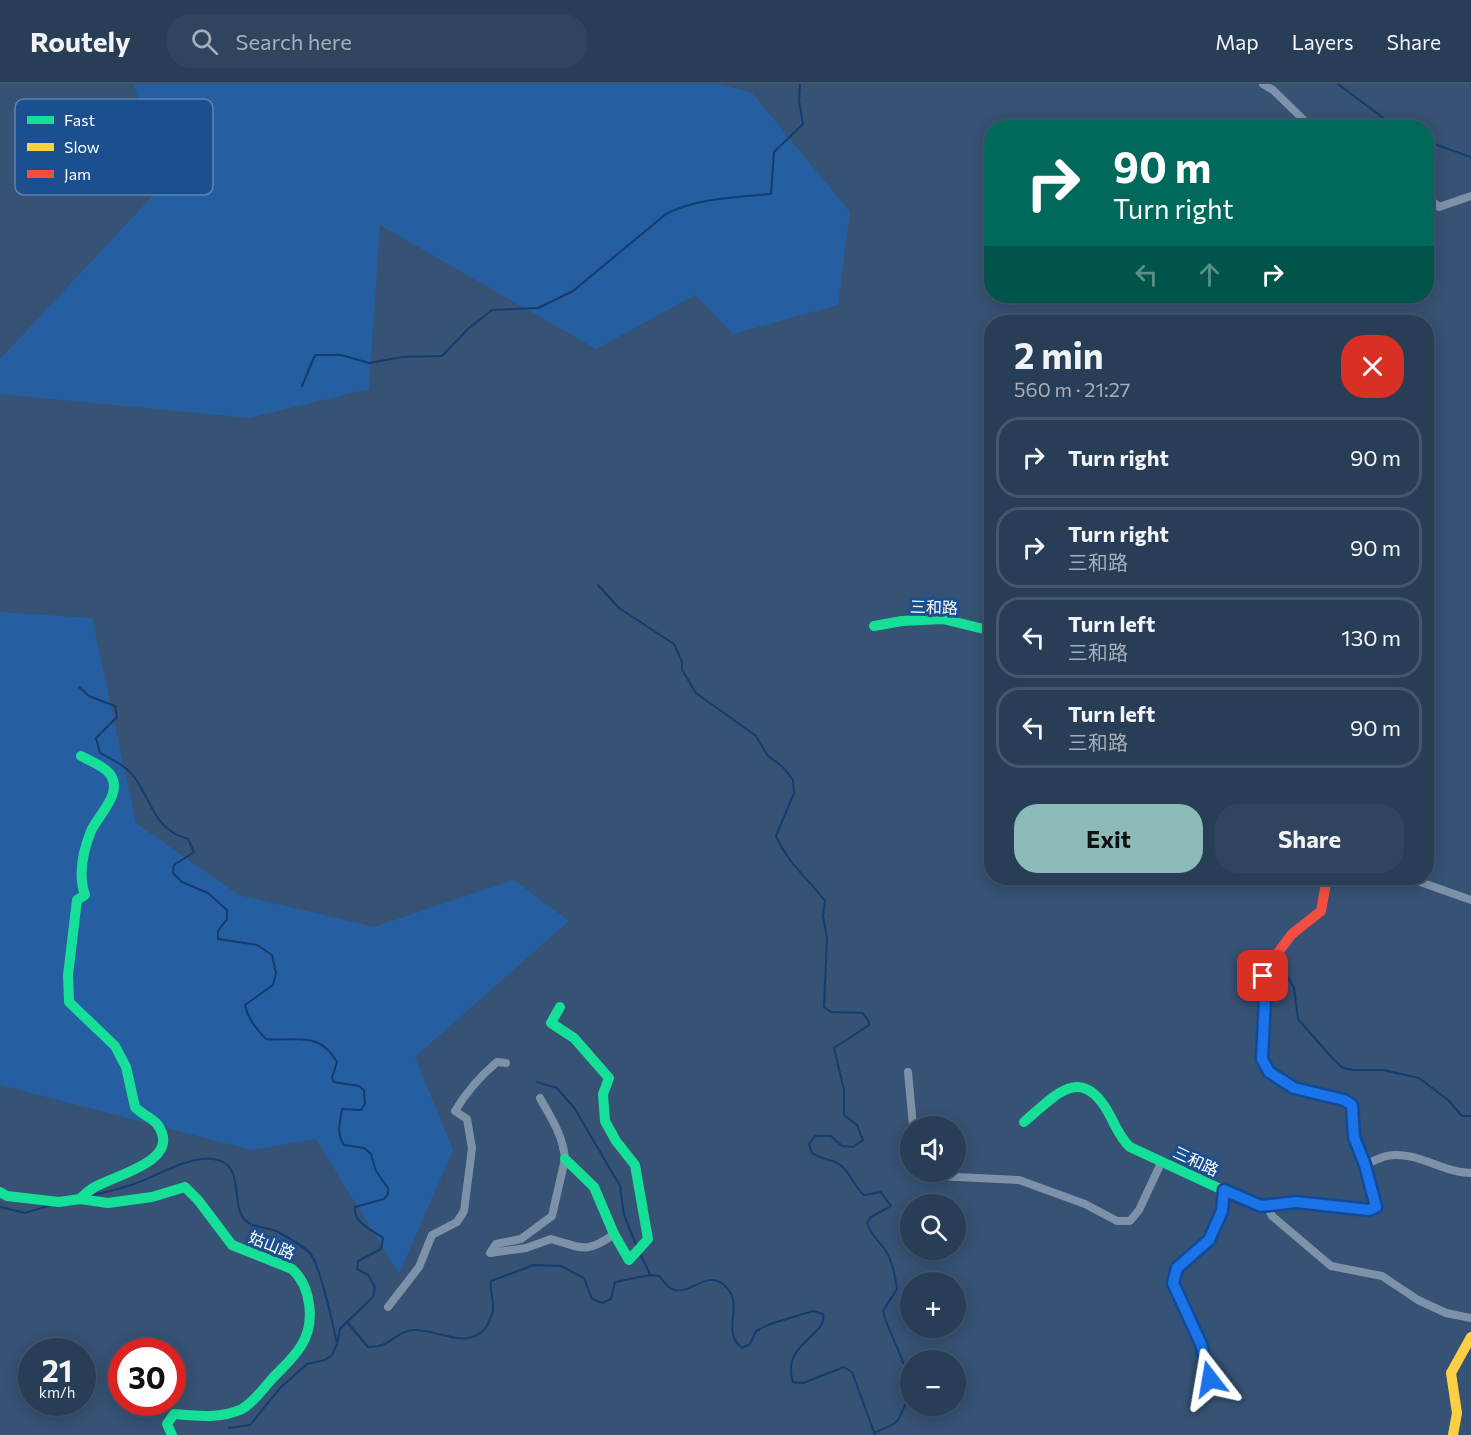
<!DOCTYPE html>
<meta charset="utf-8">
<style>
body{margin:0;font-family:Commissioner,"Noto Sans TC",sans-serif;background:#30455d;color:#f1f3f6;height:100vh;display:flex;flex-direction:column;font-size:22px;white-space:nowrap}
*{box-sizing:border-box;margin:0}
p{font-size:20px;color:#a5aeba}
.icon{flex:none;width:33px;height:33px;fill:none;stroke:currentColor;stroke-width:2;stroke-linecap:round;stroke-linejoin:round}
.map{position:relative;flex:1;overflow:hidden}
.drawer{position:absolute;left:984px;top:231px;width:450px;height:570px;display:flex;flex-direction:column;background:#283e57;border-radius:24px;box-shadow:0 3px 15px #0003,0 0 0 2px #44576d}
.drawer>*{flex:none}
.top-card{position:absolute;left:984px;top:36px;width:450px;height:183px;border-radius:24px;box-shadow:0 3px 15px #0003,0 0 0 2px #44576d;background:#00695c;color:#fff;overflow:hidden}
.fabs{position:absolute;left:900px;top:1032px;display:grid;gap:12px}
.fabs a{display:grid;place-items:center;width:66px;height:66px;border-radius:50%;background:#283e57;box-shadow:0 3px 15px #0003,0 0 0 2px #44576d;font-size:30px}
.speed{position:absolute;left:18px;top:1254px;display:flex;gap:12px;font-size:30px;font-weight:700;text-align:center}
.speed>*{display:grid;place-content:center;width:78px;height:78px;border-radius:50%;background:#283e57;box-shadow:0 3px 15px #0003,0 0 0 2px #44576d;line-height:1}
.speed small{font-size:15px;font-weight:400}
.speed .limit{border:9px solid #d22;background:#fff;color:#111}
.pin{position:absolute;display:grid;place-items:center;width:51px;height:51px;color:#fff;margin:-26px;border-radius:12px;box-shadow:0 3px 9px #0006}
.me{position:absolute;width:66px;margin:-33px;rotate:346deg;stroke-linejoin:round;filter:drop-shadow(0 0 4px #0008)}
.turn{display:flex;align-items:center;gap:21px;height:126px;padding:0 30px;font-size:27px}
.turn .icon{width:78px;height:78px;stroke-width:2.5}
.turn b{display:block;font-size:42px;line-height:51px}
.lanes{display:flex;align-items:center;height:57px;padding:0 30px;background:#0003;justify-content:center;gap:30px;direction:ltr}
.lanes .off{opacity:.35}
.round{display:grid;place-items:center;flex:none;width:63px;height:63px;border-radius:24px;background:#30455d}
.head{display:flex;align-items:center;justify-content:space-between;height:102px;padding:0 30px}
h1{font-size:36px;font-weight:700;line-height:45px}
.primary-button{display:flex;gap:12px;margin-top:auto;padding:12px 30px}
.primary-button a{flex:1;height:69px;border-radius:24px;background:#8bbbb9;color:#111;font-size:24px;font-weight:700;line-height:69px;text-align:center}
.primary-button a+a{background:#30455d;color:#f1f3f6}
ul{padding:0;list-style:none}
li{display:flex;align-items:center;gap:18px;height:81px;margin:0 12px 9px;padding:0 18px;border:3px solid #44576d;border-radius:24px}
li div{flex:1}
li b{display:block;font-size:22px}
li em{font-style:normal}
header{display:flex;align-items:center;gap:36px;box-sizing:border-box;height:84px;padding:0 30px;background:#283e57;border-bottom:2px solid #44576d}
header strong{font-size:28px}
nav{display:flex;gap:33px;margin-inline-start:auto;font-size:21px}
.search{width:420px;height:54px;background:#30455d;display:flex;align-items:center;gap:15px;box-sizing:border-box;padding:0 21px;border-radius:24px;color:#a5aeba;font-size:22px}
.map>svg:first-child{display:block}
.green{fill:#265fa1}
.lines{fill:none;stroke-linecap:round;stroke-linejoin:round}
.stream{stroke:#153c6e;stroke-width:2}
.street{stroke:#7d92a8;stroke-width:8}
.fast{stroke:#16e098;stroke-width:10}
.slow{stroke:#ffcf43;stroke-width:10}
.jam{stroke:#f24e42;stroke-width:10}
.route-casing{stroke:#114b97;stroke-width:15}
.route{stroke:#1a73e8;stroke-width:10}
.labels{text-anchor:middle;stroke-width:6;stroke-linejoin:round;paint-order:stroke}
.street-label{font-size:16px;fill:#fff;stroke:#1b4f8f}
.key{fill:#1b4f8f;stroke:#5f84b1;stroke-width:1.5}
.key-label{font-size:16px;fill:#fff}
</style>
<header>
<strong>Routely</strong>
<div class="search"><svg class="icon" aria-label="search" viewBox="0 0 24 24"><circle cx="10" cy="10" r="6"/><path d="M15 15l6 6"/></svg>Search here</div>
<nav><a>Map</a><a>Layers</a><a>Share</a></nav>
</header>
<div class="map">
<svg width="1471" height="1351" viewBox="0 0 1471 1351">
<rect width="100%" height="100%" fill="#365274"/>
<path class="green" d="M134 0H720L752 9 850 128 838 221 733 250 695 211 596 265 380 141 369 305 249 334 0 310V275L161 103Z
M0 528 92 534 136 739 239 811 374 843 514 796 569 837 415 973 453 1066 399 1190 316 1055 252 1066 0 1001Z"/>
<g class="lines">
<path class="stream" d="M1338 0 1386 36 1400 44
M1426 57 1471 73
M302 302 315 271H341L369 279 402 273 442 272 469 244 492 226 538 224 573 207 666 130C697 114 737 113 771 110L774 68 803 40 799 17 800 0
M598 501 619 524 674 560 682 578V586L696 609 756 652 768 672 783 683 793 696 794 709 776 752C788 780 807 793 825 817L823 832 827 854 824 923 831 928 863 929 869 938V941L834 964 844 1006V1031L857 1041 863 1056 853 1063 842 1062 831 1052H815L809 1060 812 1069C820 1075 831 1075 839 1080 851 1088 853 1102 864 1111L881 1108 891 1122 871 1133 867 1139C871 1151 879 1157 886 1167 893 1179 895 1192 897 1205L883 1227C891 1260 920 1292 903 1326 901 1330 899 1336 896 1338 890 1343 880 1346 874 1349
M79 603 89 612 115 622 117 633 96 654 100 669C113 676 129 683 137 697 154 723 155 745 188 755L194 768 174 781 173 789 182 798 208 809 227 826V835L218 847V855L257 861 272 871 276 889 273 901 245 921C248 935 256 945 266 955 295 958 319 946 337 978L332 994 334 998 359 1002 364 1006 365 1020 361 1026 342 1025C340 1038 336 1050 344 1061L364 1064 371 1070 376 1087 388 1104V1110L384 1115 355 1123C353 1139 371 1145 383 1154L381 1165 358 1177 357 1185 368 1191 375 1203 373 1213 347 1238 368 1263C391 1264 397 1246 414 1246 438 1245 469 1268 487 1242 489 1237 493 1230 493 1225 494 1215 489 1207 491 1197L534 1181 561 1182 584 1194 592 1215 602 1219 611 1215 615 1198 650 1191 659 1192C663 1196 667 1203 672 1205 689 1213 706 1185 724 1201 747 1221 719 1245 742 1264L750 1260 756 1247 770 1240 813 1227 823 1230C829 1251 780 1260 793 1298L803 1299 844 1283 852 1288 875 1351
M1283 885 1294 904 1298 935 1333 975 1343 984 1353 986H1383L1419 994 1448 1016 1462 1032H1471
M537 998 557 1004 575 1025 620 1102 624 1131 637 1163
M90 1112C105 1108 120 1105 134 1100 158 1092 187 1072 213 1075 246 1079 230 1118 244 1135 252 1145 267 1142 278 1148 287 1153 301 1161 309 1168 320 1179 333 1241 337 1260
M0 1123 25 1129 52 1121
M639 1168 650 1190
M229 1344 250 1341 280 1304 307 1280 325 1276 332 1271 337 1260 340 1245 347 1238"/>
<path class="street" d="M1263 0 1273 6 1312 44
M1426 108 1432 117 1439 123 1471 112
M1409 794 1471 816
M908 988 913 1042
M540 1014C551 1034 563 1051 565 1075L552 1132 521 1155 496 1160 490 1169 526 1164 551 1155C580 1163 586 1171 614 1150
M1365 1081C1372 1078 1380 1073 1387 1072 1417 1066 1442 1089 1471 1089
M928 1088 937 1092 1019 1096 1085 1120 1117 1137H1130L1139 1126 1162 1077
M1267 1122 1272 1132 1331 1182 1382 1192 1418 1216 1446 1229 1471 1234
M388 1223 419 1183 432 1151 457 1138 464 1127 472 1064 467 1035 455 1027C467 1007 479 993 497 978L506 979
M1200 1319 1201 1314 1211 1306 1201 1260 1173 1199 1177 1184 1209 1156 1222 1127 1224 1106"/>
<path class="fast" d="M874 542 902 537 943 535 992 547
M560 923 551 939 574 954 609 994 603 1010 605 1037 616 1057 635 1081 648 1155 629 1176 614 1150 594 1103 565 1075
M1024 1038C1054 1013 1080 979 1108 1028 1115 1040 1119 1053 1130 1063L1255 1121 1267 1122 1296 1118 1369 1126 1376 1123 1365 1081 1354 1053 1352 1021 1344 1016 1312 1008
M0 1108 7 1112 59 1118 80 1115 108 1119 152 1113 185 1103 198 1116 232 1161 292 1185C311 1202 316 1239 301 1262 294 1274 281 1285 271 1296 262 1306 254 1318 242 1325 221 1335 196 1332 174 1330L167 1340 172 1351
M80 1115C86 1109 91 1104 99 1101 119 1090 183 1076 157 1040 151 1033 141 1030 135 1023L126 983 115 962 69 918 68 891 77 816 85 811C78 791 83 767 91 747 98 731 125 708 109 689 102 681 90 677 81 672"/>
<path class="slow" d="M1453 1351 1457 1329 1451 1289 1471 1253"/>
<path class="jam" d="M1312 1008C1294 1004 1268 995 1262 975L1265 915 1263 892 1267 883 1292 850 1321 827 1327 794"/>
</g>
<g class="lines">
<g class="route-casing">
<path id="route" d="M1210 1295 1201 1260 1173 1199 1177 1184 1209 1156 1222 1127 1224 1106 1261 1122 1296 1118 1369 1126 1376 1123 1365 1081 1354 1053 1352 1021 1344 1016 1294 1004 1269 988 1262 975 1265 915 1263 892"/>
</g>
<use href="#route" class="route"/>
</g>
<g class="labels">
<g class="street-label">
<text transform="translate(934 523) rotate(2)" y="6">三和路</text>
<text transform="translate(1196 1077) rotate(25)" y="6">三和路</text>
<text transform="translate(272 1161) rotate(22)" y="6">姑山路</text>
</g>
</g>
<rect x="15" y="15" width="198" height="96" rx="9" class="key"/>
<rect x="27" y="32" width="27" height="8" fill="#16e098"/>
<rect x="27" y="59" width="27" height="8" fill="#ffcf43"/>
<rect x="27" y="86" width="27" height="8" fill="#f24e42"/>
<g class="key-label">
<text x="64" y="42">Fast</text>
<text x="64" y="69">Slow</text>
<text x="64" y="96">Jam</text>
</g>
</svg>
<div class="fabs">
<a><svg class="icon" aria-label="sound" viewBox="0 0 24 24"><path d="M4 9h4l5-4v14l-5-4H4zM17 9q2 3 0 6"/></svg></a>
<a><svg class="icon" aria-label="search" viewBox="0 0 24 24"><circle cx="10" cy="10" r="6"/><path d="M15 15l6 6"/></svg></a>
<a>+</a>
<a>−</a>
</div>
<div class="speed"><div>21<small>km/h</small></div><div class="limit">30</div></div>
<div class="pin" style="left:1263px;top:892px;background:#d93025"><svg class="icon" aria-label="arrive" viewBox="0 0 24 24"><path d="M6 21V4h12l-3 4 3 4H6"/></svg></div>
<svg class="me" style="left:1210px;top:1295px" viewBox="-20 -20 40 40"><path d="M0-17L14 15 0 8-14 15z" fill="#1a73e8" stroke="#fff" stroke-width="4"/></svg>
<div class="top-card">
<div class="turn"><svg class="icon" aria-label="right" viewBox="0 0 24 24"><path d="M7 20v-9h11M14 6l5 5-5 5"/></svg><div><b>90 m</b>Turn right</div></div>
<div class="lanes"><svg class="icon off" aria-label="left" viewBox="0 0 24 24"><path d="M17 20v-9H6M10 6l-5 5 5 5"/></svg><svg class="icon off" aria-label="ahead" viewBox="0 0 24 24"><path d="M12 20V5M6 11l6-6 6 6"/></svg><svg class="icon" aria-label="right" viewBox="0 0 24 24"><path d="M7 20v-9h11M14 6l5 5-5 5"/></svg></div>
</div>
<section class="drawer">
<div class="head"><div><h1>2 min</h1><p>560 m · 21:27</p></div><a class="round" style="background:#d93025;color:#fff"><svg class="icon" aria-label="close" viewBox="0 0 24 24"><path d="M6 6l12 12M18 6L6 18"/></svg></a></div>
<ul>
<li><svg class="icon" aria-label="right" viewBox="0 0 24 24"><path d="M7 20v-9h11M14 6l5 5-5 5"/></svg><div><b>Turn right</b></div><em>90 m</em></li>
<li><svg class="icon" aria-label="right" viewBox="0 0 24 24"><path d="M7 20v-9h11M14 6l5 5-5 5"/></svg><div><b>Turn right</b><p>三和路</p></div><em>90 m</em></li>
<li><svg class="icon" aria-label="left" viewBox="0 0 24 24"><path d="M17 20v-9H6M10 6l-5 5 5 5"/></svg><div><b>Turn left</b><p>三和路</p></div><em>130 m</em></li>
<li><svg class="icon" aria-label="left" viewBox="0 0 24 24"><path d="M17 20v-9H6M10 6l-5 5 5 5"/></svg><div><b>Turn left</b><p>三和路</p></div><em>90 m</em></li>
</ul>
<div class="primary-button"><a>Exit</a><a>Share</a></div>
</section>
</div>
